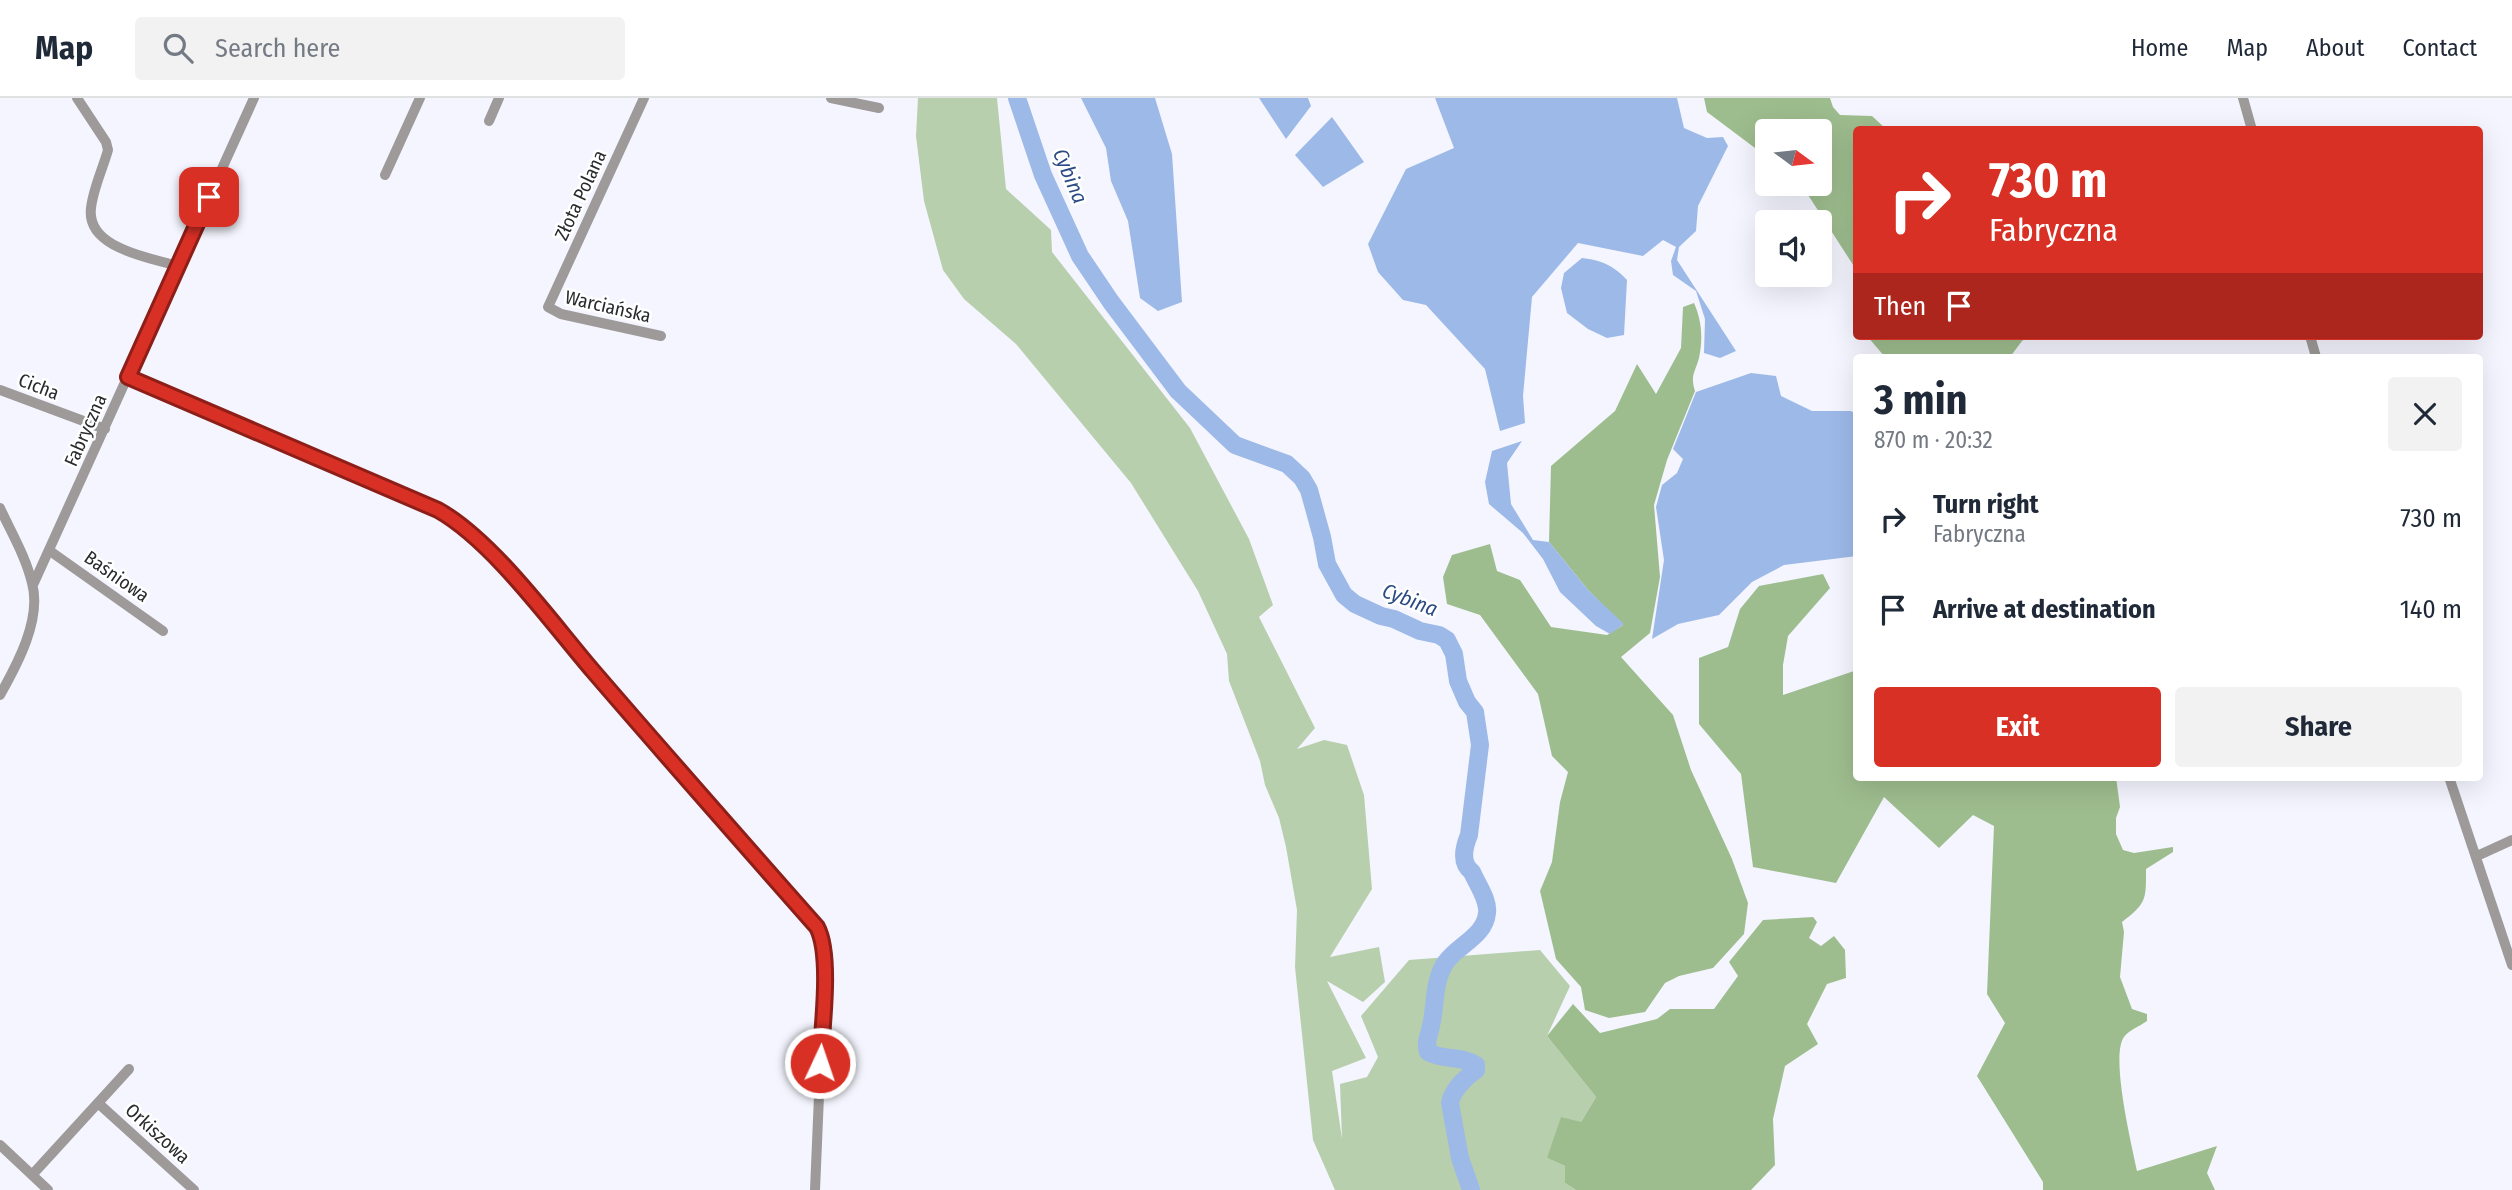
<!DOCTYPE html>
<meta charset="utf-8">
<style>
body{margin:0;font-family:"Fira Sans Condensed",sans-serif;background:#f2f2f3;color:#1f2937;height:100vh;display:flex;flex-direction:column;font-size:26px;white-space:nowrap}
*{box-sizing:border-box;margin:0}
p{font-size:23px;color:#747a83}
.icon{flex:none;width:38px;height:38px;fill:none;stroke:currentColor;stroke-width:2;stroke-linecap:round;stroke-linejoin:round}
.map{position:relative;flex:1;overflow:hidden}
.side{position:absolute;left:1853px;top:256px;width:630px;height:427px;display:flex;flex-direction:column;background:#fff;border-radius:7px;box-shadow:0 7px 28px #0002}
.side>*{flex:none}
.banner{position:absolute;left:1853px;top:28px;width:630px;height:214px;border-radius:7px;box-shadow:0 7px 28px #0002;background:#d93025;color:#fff;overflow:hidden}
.needle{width:46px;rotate:105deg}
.buttons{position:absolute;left:1755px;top:21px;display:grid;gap:14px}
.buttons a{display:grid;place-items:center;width:77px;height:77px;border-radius:7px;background:#fff;box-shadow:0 7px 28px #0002;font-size:35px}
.pin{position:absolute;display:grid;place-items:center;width:60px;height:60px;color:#fff;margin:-30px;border-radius:14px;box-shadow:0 4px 10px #0006}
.me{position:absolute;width:77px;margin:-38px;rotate:3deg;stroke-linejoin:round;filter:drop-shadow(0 0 5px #0008)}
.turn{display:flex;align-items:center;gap:24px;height:147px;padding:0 21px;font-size:32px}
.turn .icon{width:91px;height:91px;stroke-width:2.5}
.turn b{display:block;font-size:49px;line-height:60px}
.then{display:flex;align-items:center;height:66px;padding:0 21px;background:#0003;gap:14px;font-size:26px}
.round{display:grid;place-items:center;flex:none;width:74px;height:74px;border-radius:7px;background:#f2f2f3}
.head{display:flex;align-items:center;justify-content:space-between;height:119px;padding:0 21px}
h1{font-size:42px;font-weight:700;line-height:52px}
.button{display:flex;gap:14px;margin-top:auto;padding:14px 21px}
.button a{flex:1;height:80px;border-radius:7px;background:#d93025;color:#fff;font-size:28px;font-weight:700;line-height:80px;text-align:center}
.button a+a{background:#f2f2f3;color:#1f2937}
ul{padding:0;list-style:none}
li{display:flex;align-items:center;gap:21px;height:91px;padding:0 21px}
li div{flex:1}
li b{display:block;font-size:26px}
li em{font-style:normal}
header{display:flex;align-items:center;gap:42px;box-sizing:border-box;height:98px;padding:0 35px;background:#fff;border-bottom:2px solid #e0e1e3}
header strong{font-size:33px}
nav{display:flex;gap:38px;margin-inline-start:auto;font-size:24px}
.search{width:490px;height:63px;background:#f2f2f3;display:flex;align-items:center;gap:18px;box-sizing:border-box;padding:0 24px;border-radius:7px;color:#747a83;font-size:26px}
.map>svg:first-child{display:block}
.green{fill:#b8cfad}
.forest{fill:#9ebd8e}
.water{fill:#9db9e8}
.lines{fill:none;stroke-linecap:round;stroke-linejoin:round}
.river{stroke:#9db9e8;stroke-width:18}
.street{stroke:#9e9a99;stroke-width:10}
.route-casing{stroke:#8d1f18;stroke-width:18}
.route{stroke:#d93025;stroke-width:12}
.labels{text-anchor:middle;stroke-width:5;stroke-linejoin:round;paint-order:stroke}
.street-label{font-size:19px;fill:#292a2d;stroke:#fff}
.water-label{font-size:21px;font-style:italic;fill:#2b4b85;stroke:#fff}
</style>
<header>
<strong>Map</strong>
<div class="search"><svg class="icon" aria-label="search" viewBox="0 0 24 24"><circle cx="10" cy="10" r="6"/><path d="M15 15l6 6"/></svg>Search here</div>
<nav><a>Home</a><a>Map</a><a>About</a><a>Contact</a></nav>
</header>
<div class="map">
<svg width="2512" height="1092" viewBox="0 0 2512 1092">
<rect width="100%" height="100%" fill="#f4f5fe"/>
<path class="green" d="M918 0H997L1006 91 1051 132 1052 154 1190 330 1249 441 1273 507 1259 519 1315 630 1297 651 1324 642 1347 647 1364 697 1372 791 1330 859 1379 849 1385 884 1363 904 1327 883 1366 960 1332 973 1342 1041 1340 986 1367 979 1378 959 1361 918 1409 862 1540 852 1570 888 1547 938 1596 999 1581 1024 1547 1060 1565 1068V1085L1576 1092H1335L1313 1042 1295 869 1297 812 1286 749 1279 720 1265 687 1260 663 1229 583 1227 556 1198 493 1131 385 1016 246 964 201 943 172 924 103 916 38Z"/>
<path class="forest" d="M1704 0H1830L1833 9 1840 17 1872 18 1886 31 1857 32V173L1801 86H1820V33H1768L1767 59 1707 14Z
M1694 205C1702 223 1703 241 1699 260 1695 275 1690 277 1695 293L1667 362 1654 407 1660 479 1650 535 1621 559 1673 617 1691 672 1732 761 1748 805 1744 836 1713 870 1679 878 1665 885 1645 914 1609 920 1585 912 1581 889 1556 861 1540 793 1552 764 1560 704 1568 674 1552 658 1538 596 1480 517 1447 506 1443 479 1452 457 1490 446 1497 473 1520 482 1551 529 1607 537 1623 527 1589 493 1549 444 1551 368 1615 313 1637 266 1656 296 1681 250 1683 209Z
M1867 238H2029L2022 243 2010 259H1885Z
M1823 476 1830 490 1788 538 1783 567V597L1857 572V679H2116L2120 709 2116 720V736L2123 752 2134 755 2173 749V754L2146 771C2146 801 2147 805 2122 824L2124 834 2120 879 2132 911 2147 916V923C2140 928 2129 932 2124 939 2110 958 2132 1048 2137 1073L2217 1048 2207 1075 2215 1092H2043V1084L1977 978 2005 925 1987 896 1994 728 1973 717 1939 750 1884 699 1836 785 1753 769 1741 676 1699 626V560L1728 549 1740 511 1759 488Z
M1813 819 1817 824 1809 840 1821 848 1834 838 1845 852 1846 880 1827 886 1807 926 1818 946 1785 968 1773 1021 1775 1067 1751 1092H1576L1565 1085V1068L1547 1060 1561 1019 1581 1024 1596 999 1547 938 1573 906 1600 935 1657 921 1670 911H1714L1738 878 1729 864 1763 822Z"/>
<path class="water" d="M1081 0H1155L1172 56 1182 204 1158 213 1140 200 1128 123 1111 83 1106 50Z
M1259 0H1308L1311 8 1286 41Z
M1435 0H1677L1684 30 1707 40 1723 39 1728 48 1698 108 1696 133 1679 149 1677 162 1736 253 1720 260 1704 255 1705 221 1696 193 1673 177 1671 163 1676 149 1663 142 1643 158 1578 145 1532 199 1523 298 1525 325 1500 333 1485 271 1426 207 1403 202 1378 174 1368 146 1406 71 1454 50Z
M1332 19 1364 64 1323 89 1295 57Z
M1582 160C1601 162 1613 167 1627 182L1624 237 1607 240 1588 231 1567 215 1561 190 1564 175Z
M1751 275 1776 278 1781 298 1812 313H1851L1857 317V458L1784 467 1752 484 1719 517 1678 526 1652 541 1664 462 1656 409 1662 387 1677 375 1683 361 1673 351 1696 294Z
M1522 343 1507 365 1511 406 1533 442 1549 444 1589 493 1624 526 1610 536 1596 528 1560 494 1543 461 1523 435 1489 406 1485 384 1492 353Z"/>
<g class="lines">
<path class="river" d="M1017 0 1043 77 1080 158 1111 204 1178 293 1235 347 1287 366 1302 380 1309 392 1322 439 1327 466 1344 497 1355 506 1381 518 1394 521 1420 533 1439 537 1447 542 1454 556 1458 583 1467 604 1475 614 1480 647 1469 737C1464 749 1460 765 1472 774 1477 786 1489 802 1487 815 1485 838 1458 847 1446 864 1433 883 1436 907 1431 928 1429 938 1425 944 1428 954 1444 963 1461 957 1476 967V972C1466 979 1452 992 1450 1005L1460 1060 1471 1092"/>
<path class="street" d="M77 0 106 44 108 52C103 70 93 91 91 110 86 150 148 159 177 168
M644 0 548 209 561 216 661 238
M831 0 879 10
M2243 0 2252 32
M489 23 499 0
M385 77 420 0
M2310 238 2316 259
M128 279 330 365 451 420 497 461 659 650 817 829 822 837 825 857 815 1092
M0 292 105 331
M0 410C11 434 26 459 32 485 42 521 17 567 0 597
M50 453 163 533
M33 487 254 0
M2449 679 2512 867
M2477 758 2512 742
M98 1005 194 1092
M0 1047 48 1092
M32 1077 129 971"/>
</g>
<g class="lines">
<g class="route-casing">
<path id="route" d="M209 99 128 279 438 412C493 443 551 524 593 573 667 659 742 744 817 829 832 857 822 931 820 965"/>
</g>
<use href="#route" class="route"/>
</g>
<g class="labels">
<g class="street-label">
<text transform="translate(580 97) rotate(-65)" y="7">Złota Polana</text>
<text transform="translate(608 208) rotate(13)" y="7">Warciańska</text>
<text transform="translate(39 288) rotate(21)" y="7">Cicha</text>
<text transform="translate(85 332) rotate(-66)" y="7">Fabryczna</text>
<text transform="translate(117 478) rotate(35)" y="7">Baśniowa</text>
<text transform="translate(158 1035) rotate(42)" y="7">Orkiszowa</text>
</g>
<g class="water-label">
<text transform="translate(1070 78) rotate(67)" y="7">Cybina</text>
<text transform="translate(1410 502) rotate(21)" y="7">Cybina</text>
</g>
</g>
</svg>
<div class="buttons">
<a><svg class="needle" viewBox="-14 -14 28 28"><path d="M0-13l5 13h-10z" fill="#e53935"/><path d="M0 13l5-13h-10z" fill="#747a83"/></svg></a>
<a><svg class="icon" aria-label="sound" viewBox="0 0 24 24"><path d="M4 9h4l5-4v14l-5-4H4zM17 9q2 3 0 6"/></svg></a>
</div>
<div class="pin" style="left:209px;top:99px;background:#d93025"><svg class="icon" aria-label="arrive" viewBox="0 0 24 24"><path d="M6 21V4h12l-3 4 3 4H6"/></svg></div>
<svg class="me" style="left:820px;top:965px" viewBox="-20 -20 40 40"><circle r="17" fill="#d93025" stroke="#fff" stroke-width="3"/><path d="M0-11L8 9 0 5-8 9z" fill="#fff"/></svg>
<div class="banner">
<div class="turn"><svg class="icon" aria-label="right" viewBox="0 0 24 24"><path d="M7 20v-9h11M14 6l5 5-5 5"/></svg><div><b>730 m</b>Fabryczna</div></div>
<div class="then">Then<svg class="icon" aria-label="arrive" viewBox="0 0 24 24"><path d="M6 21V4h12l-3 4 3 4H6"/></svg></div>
</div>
<section class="side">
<div class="head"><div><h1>3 min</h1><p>870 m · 20:32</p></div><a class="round"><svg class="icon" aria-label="close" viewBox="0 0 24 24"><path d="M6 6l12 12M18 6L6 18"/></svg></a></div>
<ul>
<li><svg class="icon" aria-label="right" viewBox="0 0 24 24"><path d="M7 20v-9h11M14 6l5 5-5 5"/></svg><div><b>Turn right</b><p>Fabryczna</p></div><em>730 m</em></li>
<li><svg class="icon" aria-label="arrive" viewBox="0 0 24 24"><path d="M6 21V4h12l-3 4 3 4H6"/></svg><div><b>Arrive at destination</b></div><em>140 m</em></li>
</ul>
<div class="button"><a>Exit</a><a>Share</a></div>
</section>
</div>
